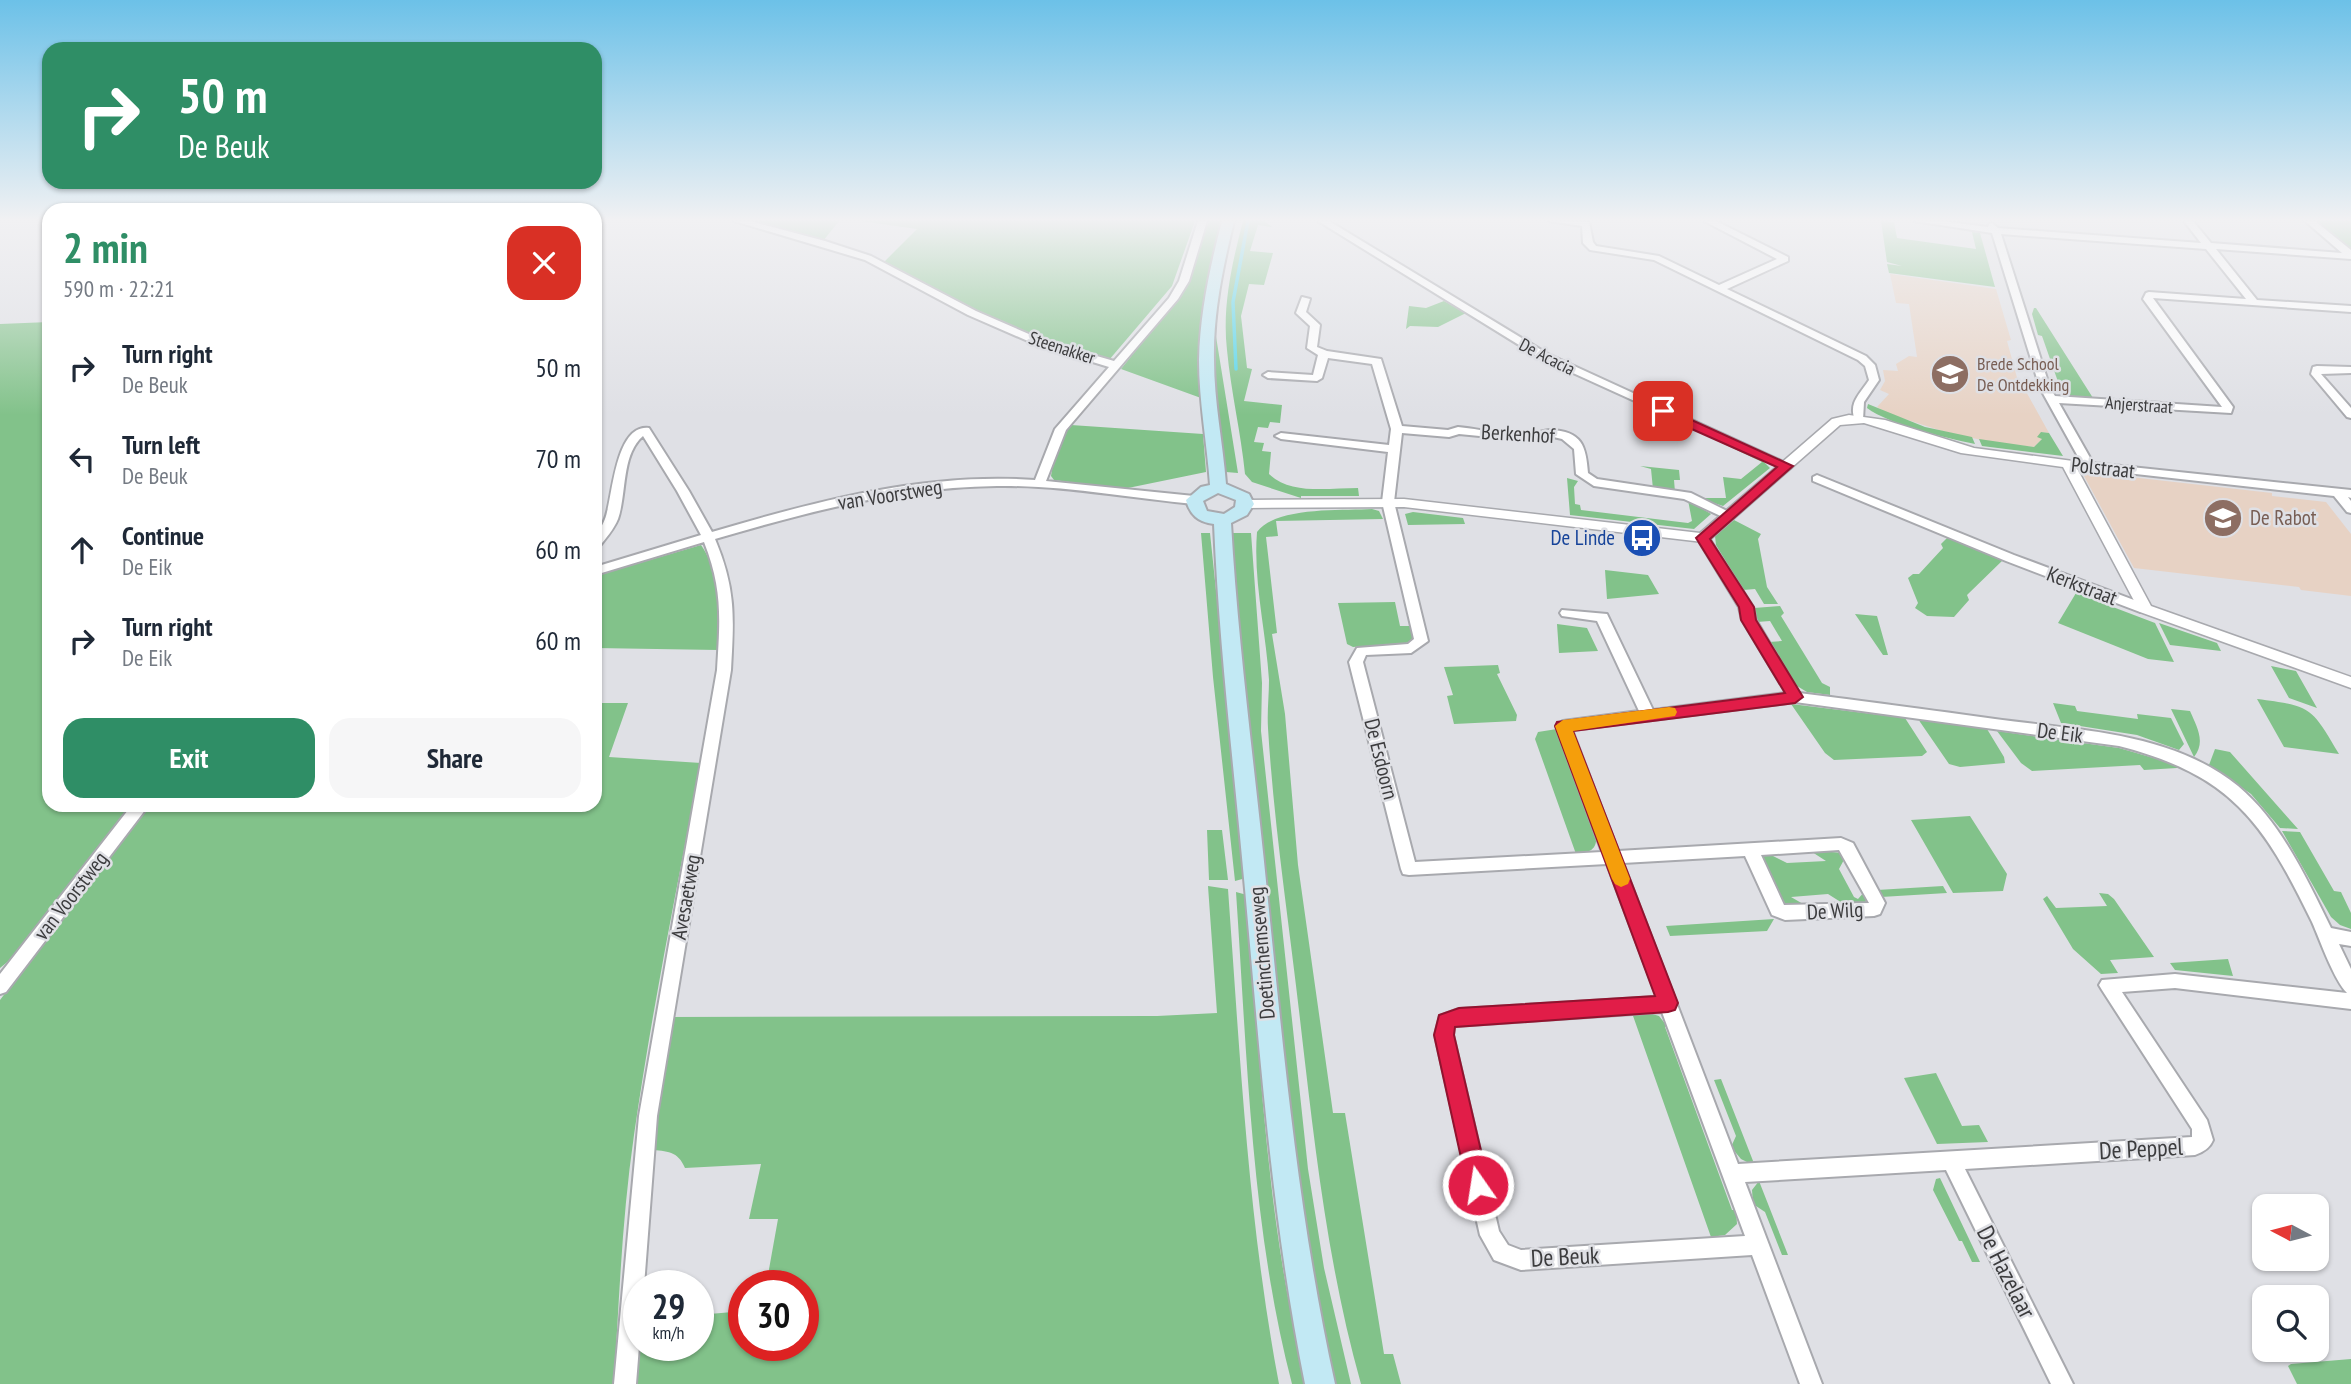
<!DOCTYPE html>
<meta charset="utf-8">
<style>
body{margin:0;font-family:"PT Sans Narrow",sans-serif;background:#f6f6f7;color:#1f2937;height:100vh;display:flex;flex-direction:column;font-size:26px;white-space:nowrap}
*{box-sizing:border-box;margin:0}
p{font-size:23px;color:#747a83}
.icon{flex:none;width:38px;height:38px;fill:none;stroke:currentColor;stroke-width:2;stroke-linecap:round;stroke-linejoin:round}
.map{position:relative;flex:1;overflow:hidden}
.details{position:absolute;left:42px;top:203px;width:560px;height:609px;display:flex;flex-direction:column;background:#fff;border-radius:21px;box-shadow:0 2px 5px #0004}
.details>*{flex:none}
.guide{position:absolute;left:42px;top:42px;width:560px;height:147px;border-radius:21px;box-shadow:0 2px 5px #0004;background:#2f8e66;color:#fff;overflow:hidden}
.needle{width:46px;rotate:277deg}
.tools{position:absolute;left:2252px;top:1194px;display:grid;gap:14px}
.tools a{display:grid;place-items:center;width:77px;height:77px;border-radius:14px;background:#fff;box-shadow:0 2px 5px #0004;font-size:35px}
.speed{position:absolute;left:623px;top:1270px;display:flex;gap:14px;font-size:35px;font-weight:700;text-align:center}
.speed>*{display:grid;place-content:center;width:91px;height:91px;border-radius:50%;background:#fff;box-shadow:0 2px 5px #0004;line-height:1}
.speed small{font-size:18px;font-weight:400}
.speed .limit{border:10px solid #d22;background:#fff;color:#111}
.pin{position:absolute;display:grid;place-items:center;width:60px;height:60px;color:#fff;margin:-30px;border-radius:14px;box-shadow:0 4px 10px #0006}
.me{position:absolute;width:77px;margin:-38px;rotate:347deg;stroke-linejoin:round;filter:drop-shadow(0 0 5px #0008)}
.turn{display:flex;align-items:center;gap:24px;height:147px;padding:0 21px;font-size:32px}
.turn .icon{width:91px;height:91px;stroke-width:2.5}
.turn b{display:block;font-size:49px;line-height:60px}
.round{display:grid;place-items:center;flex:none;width:74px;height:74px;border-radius:21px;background:#f6f6f7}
.overview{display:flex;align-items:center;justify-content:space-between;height:119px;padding:0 21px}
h1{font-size:42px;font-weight:800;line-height:52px;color:#2f8e66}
.cta{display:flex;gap:14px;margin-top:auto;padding:14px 21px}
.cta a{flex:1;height:80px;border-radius:21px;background:#2f8e66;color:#fff;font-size:28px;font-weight:800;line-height:80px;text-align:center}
.cta a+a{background:#f6f6f7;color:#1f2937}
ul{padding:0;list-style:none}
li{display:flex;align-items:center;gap:21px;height:91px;padding:0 21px}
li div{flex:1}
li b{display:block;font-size:26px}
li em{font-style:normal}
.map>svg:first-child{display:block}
.education{fill:#e7d2c4}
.green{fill:#82c28a}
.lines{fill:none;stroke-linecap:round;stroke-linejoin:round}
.stream{stroke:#52d4e9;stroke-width:3.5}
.minor-casing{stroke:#a8a9ae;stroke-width:4}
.tertiary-casing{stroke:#a8a9ae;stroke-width:3}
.secondary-casing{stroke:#a8a9ae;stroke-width:4}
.minor{fill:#fff;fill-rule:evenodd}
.tertiary{fill:#fff;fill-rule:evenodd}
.secondary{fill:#c2e9f4;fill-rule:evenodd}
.route{fill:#e11d48;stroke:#92132f;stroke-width:2}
.slow{fill:#f59e0b}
.labels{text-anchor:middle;stroke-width:5;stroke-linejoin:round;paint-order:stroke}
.far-street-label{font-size:18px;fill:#3c3c3e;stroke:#dfe0e5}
.far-education-label{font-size:18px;fill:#785e54;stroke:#dfe0e5;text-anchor:start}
.street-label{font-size:21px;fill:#3c3c3e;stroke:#dfe0e5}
.education-label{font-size:21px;fill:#785e54;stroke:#dfe0e5;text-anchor:start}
.transit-label{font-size:21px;fill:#164399;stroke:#dfe0e5;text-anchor:end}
.near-street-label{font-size:24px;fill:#3c3c3e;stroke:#dfe0e5}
</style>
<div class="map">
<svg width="2351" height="1384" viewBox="0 0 2351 1384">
<rect width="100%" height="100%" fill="#dfe0e5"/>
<path class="education" d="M1890 274 1996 289 2011 340 2007 341 2019 385 2023 386 2049 433 2041 432 2042 439 2034 447 1990 442 1942 431 1889 414 1877 407 1889 394 1880 390 1885 381 1883 370 1898 371 1896 364 1909 356 1917 357 1909 304 1896 303Z
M2086 472 2272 493V496L2326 502 2351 534V596L2301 590 2299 587 2134 568 2084 476Z"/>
<path class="green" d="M746 221H839L823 241Z
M861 221H1195L1172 286 1109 360C1029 344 955 300 883 263L917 229Z
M1207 221H1222C1203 286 1198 330 1201 398L1121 369 1183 291 1196 263Z
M1243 221H1264L1272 227 1258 225 1250 251 1273 253 1264 285 1249 284 1241 316 1247 368 1252 369 1244 401 1282 405 1280 423 1270 422 1268 428 1258 427 1254 442 1264 443 1262 451 1271 452 1269 474C1291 495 1328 488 1358 488L1359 496H1301V498L1252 482 1245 474C1241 433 1231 392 1227 350 1222 307 1232 263 1243 221Z
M1881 221 1894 222 1897 238 1976 249 1972 232 1980 233 1995 287 1889 273 1887 264 1902 266 1887 262Z
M2315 221H2351V249H2350Z
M1444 301 1466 313 1438 327 1410 326 1406 329 1409 306 1426 308Z
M2034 308H2036L2093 398 2063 396 2042 336 2038 335 2032 314Z
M49 322V805H131L11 959 0 968V324Z
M1214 324 1238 473 1226 472C1218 423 1214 374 1214 324Z
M1868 404 1925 427 1972 437 1975 444C1947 438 1890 425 1867 408Z
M1071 425 1203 434 1206 472 1123 489 1054 480 1051 476C1054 457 1059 440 1071 425Z
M2041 432 2049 433 2063 456 1982 446 1979 439 2034 447 2042 439 2037 437Z
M1709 437H1714L1760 458 1770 468 1723 506 1699 498H1726L1723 477 1741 479 1762 462Z
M1640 466 1679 470 1680 480H1674L1675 492 1653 489 1651 469Z
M1567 478 1578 481 1574 487 1575 504 1580 505 1581 510 1688 523 1692 521 1688 500 1711 514 1694 529 1570 515Z
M1372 509 1379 511 1383 519 1276 521 1278 536 1266 537 1277 633 1272 634 1285 714 1298 865 1333 1113H1345L1384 1354H1393L1401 1384H1361C1328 1267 1315 1148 1301 1028 1290 929 1274 828 1268 728 1267 712 1269 696 1269 680 1266 631 1253 581 1257 532 1277 506 1341 511 1372 509Z
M1413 512 1463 518 1465 524 1408 525 1405 514Z
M1734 520 1761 534 1758 539 1767 587 1778 604H1764L1755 589 1743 590 1716 545 1715 536Z
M1201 533H1210L1246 878 1235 881 1213 677Z
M1232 533H1251L1262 683 1261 731 1308 1169 1324 1268 1351 1384H1335L1321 1331 1306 1256 1241 654Z
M1949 536 2004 559 1967 595 1969 600 1954 617 1927 616 1915 608 1918 603 1908 578 1913 574H1919L1943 548 1941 544Z
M701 545C722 575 720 615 718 650L595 648V576Z
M1605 570 1648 575 1659 594 1607 599Z
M2076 593 2155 623 2174 662 2148 659 2058 623Z
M1395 602 1400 626H1412V640L1404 644 1353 647 1347 644 1338 603Z
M1780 606 1784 613 1781 616 1822 683 1830 687V695L1807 692 1797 686 1769 642 1782 641 1770 621 1757 622 1754 608Z
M1855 614 1877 616 1888 655H1883Z
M2159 623 2217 643 2221 651 2170 645Z
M1557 624 1587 628 1598 651 1559 653Z
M1498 665 1500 673 1497 674 1517 715 1516 721 1454 724 1447 696 1453 695 1444 667Z
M2271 666 2296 671 2317 708 2289 698Z
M2257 699C2312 706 2311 707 2339 754L2284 747Z
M595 703H628L609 757 701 763C677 886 652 1010 634 1135 622 1217 619 1301 614 1384H0V1000L148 805H595Z
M2053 703 2075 706 2077 711 2138 719 2137 714 2171 718 2184 744 2179 750 2137 735 2061 723Z
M1791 704 1905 718 1927 752 1922 756 1834 760 1825 753Z
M2171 709 2190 711C2197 727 2206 742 2194 757Z
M1918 719 1987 729 2004 757 2005 763 1960 767 1949 764Z
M1557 729 1596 835C1598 850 1588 853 1576 854L1535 739 1538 732Z
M1997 731 2119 748 2178 765 2177 768 2144 770 2140 765 2032 771 2021 763Z
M2215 749 2230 752 2298 829 2280 828 2251 794 2209 765Z
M1970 816 2007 874 2003 891 1953 893 1911 820Z
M1207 830H1222L1228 880H1209Z
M2282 831 2300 832 2334 891 2341 892 2351 913V929L2340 925 2331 917Z
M1809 850 1843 853 1846 856 1839 869 1854 897 1858 899 1865 891 1867 896 1865 904 1847 906 1828 894 1791 897 1810 908 1785 906 1758 853H1767L1787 863 1826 861Z
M1208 886 1228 889C1240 1055 1248 1221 1279 1384H631L639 1346H698V1315L744 1311V1346H803V1286H766L778 1219H749L761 1164 685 1168C678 1151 667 1151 650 1150L667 1017 1157 1016 1217 1013Z
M1943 886 1947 893 1881 897 1877 890Z
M1236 892 1247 895C1260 1058 1266 1225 1307 1384H1292C1251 1228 1247 1053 1236 892Z
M2099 893 2108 894 2114 899 2154 957 2110 960 2118 973 2101 974 2073 949 2043 899 2047 896 2056 908 2107 906Z
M1774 919 1767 931 1670 936 1666 926Z
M2228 959 2233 976 2175 970 2170 963Z
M1646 1012 1659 1016 1667 1026 1665 1027 1732 1210H1736L1737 1224 1725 1235 1711 1237 1632 1013Z
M1936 1073 1962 1126 1979 1125 1988 1142 1937 1144 1904 1078Z
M1721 1079 1755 1166 1741 1159 1731 1147 1736 1136 1714 1080Z
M1940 1178 1980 1262H1972L1962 1241H1959L1933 1190 1936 1179Z
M1759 1181 1788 1255H1782L1765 1212 1753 1204 1752 1190Z
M2351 1359V1384H2297L2288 1366 2291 1364Z"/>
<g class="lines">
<path class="stream" d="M1236 369 1233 302 1248 221"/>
<g class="minor-casing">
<path id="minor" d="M734 221H750L825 241 871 256 976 311 1045 341 1114 361 1169 298 1179 281 1198 221H1207L1189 281 1178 299 1066 430 1046 481 1194 496 1200 500 1194 504C1129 498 1063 485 997 486 901 487 807 512 715 539 736 589 734 617 731 670L657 1116 644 1286H639V1346L636 1384H614L639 1116 717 670C720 620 723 590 704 542L595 575V567L701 535 677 491 643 436C621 455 627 493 618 519 614 529 606 538 599 547L595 548C595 532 604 527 607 512 613 490 617 424 649 428L689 491 712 532C816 501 925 472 1035 480L1055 429 1109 367 1037 345 968 315 865 260Z
M1318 221H1329L1548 354 1792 466 1790 468H1782L1540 358Z
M1549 221 1589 222 1593 242 1596 246 1659 256 1719 285 1777 259 1704 221H1716L1788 257V261L1727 289 1866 356 1875 365 1879 380 1864 402 1863 420H1855C1848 403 1860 394 1869 380L1865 366 1858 360 1654 260 1590 250 1583 243 1582 226Z
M1914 221H1942L1988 227 1989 224 1992 223 1998 228 2201 243 2184 221H2193L2211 243 2342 253 2305 221H2315L2351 250V259L2216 249 2257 300 2351 306V312L2153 298 2233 407 2231 413 2059 403 2093 463 2351 490V498L2348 497 2351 501V513L2347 512 2334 496 2064 466V462H2081L2040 388 1992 233ZM2001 234 2206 249 2246 299 2149 292 2146 293 2143 299 2222 407 2055 396 2050 388Z
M1302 297 1310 299 1306 312 1320 325 1317 347 1327 351 1381 359 1402 426 1448 430 1458 427C1481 429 1506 436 1529 435 1536 434 1543 430 1550 430 1582 431 1586 446 1588 473L1597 479 1691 493 1735 515 1729 519 1725 518 1684 499 1594 486 1576 474 1574 449 1562 439 1549 436 1530 441 1459 434 1449 437 1402 433 1394 502 1428 641 1411 653 1366 655 1363 662 1415 862 1602 852 1556 726 1563 721 1639 711 1597 621 1562 616 1560 613 1562 610 1607 614 1653 710 1786 693 1742 620 1739 607 1697 538 1703 534 1707 535 1753 607 1756 620 1799 693C1865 701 1930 710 1995 719 2076 730 2172 732 2238 786 2281 822 2307 879 2331 928L2351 932V946L2339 944 2351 969V1009L2175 988 2122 992 2207 1120 2213 1140C2210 1148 2203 1152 2195 1155L1965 1169 2073 1384H2051L1946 1170 1745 1182 1822 1384H1800L1752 1255 1521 1270 1494 1260 1480 1235 1435 1035 1440 1016 1459 1009 1657 997 1607 864 1409 875 1403 874 1401 869 1349 662 1357 648 1408 644 1414 639 1382 502 1388 452 1281 439 1275 436 1281 433 1389 445 1391 429 1372 364 1328 358 1322 378 1317 381 1268 378 1263 375 1268 372 1313 375 1318 355 1307 348 1310 326 1296 313ZM1795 702 2119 746C2231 775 2263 821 2312 922 2320 940 2334 980 2347 993L2175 974 2102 980 2099 985 2102 990 2192 1129V1137L1738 1164 1623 863 1745 856 1772 915 1785 920 1874 916 1880 914 1885 903 1853 843 1841 838 1618 851 1572 730ZM1839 850 1869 903 1784 905 1761 855ZM1662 1012 1745 1236 1521 1250 1508 1245 1499 1231 1453 1035 1454 1026Z
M2317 366 2351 367V373L2321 374 2351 408V418L2347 417 2311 374 2313 367Z
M1817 475 2014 555 2150 606 2152 609 2150 612H2140L2006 561 1813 481V477Z
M132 805H149L6 992 0 994V974Z"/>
</g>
<g class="tertiary-casing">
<path id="tertiary" d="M1849 415 1885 420 1974 448 2073 461 2151 606 2351 677V688L2140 612 2063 467 1961 453 1864 423 1840 425 1708 541 1703 542 1404 507 1246 508 1239 504 1246 500 1404 499 1700 533 1832 419Z"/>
</g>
<g class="secondary-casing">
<path id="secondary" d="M1222 221H1234C1223 267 1213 313 1214 360 1214 402 1223 443 1226 484L1249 494 1254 504 1247 515 1231 523C1238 646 1255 769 1267 891 1284 1057 1299 1221 1335 1384H1305C1272 1220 1260 1055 1245 889 1234 767 1219 646 1214 524 1198 522 1190 515 1186 500L1201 487 1210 485C1207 443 1199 402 1199 360 1200 313 1210 267 1222 221ZM1218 493 1236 500 1235 507 1224 514 1207 511 1203 501Z"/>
</g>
<use href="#minor" class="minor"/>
<use href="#tertiary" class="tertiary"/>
<use href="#secondary" class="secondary"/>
</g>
<linearGradient id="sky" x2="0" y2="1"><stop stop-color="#6cc1e8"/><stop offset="0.53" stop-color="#f1f1f3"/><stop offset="1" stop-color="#f1f1f3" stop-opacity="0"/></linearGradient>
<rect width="2351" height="415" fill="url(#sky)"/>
<path class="route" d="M1663 407 1793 466 1710 539 1754 607 1756 620 1803 697 1795 703 1573 731 1678 1003 1675 1010 1668 1012 1455 1027 1454 1035 1489 1185 1486 1193 1478 1196 1470 1193 1467 1185 1434 1035 1439 1015 1459 1008 1655 996 1555 726 1557 722 1785 693 1741 620 1739 607 1696 538 1777 467 1658 414V408Z"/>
<path class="slow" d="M1669 707 1675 708 1677 712 1675 716 1573 731 1630 879 1628 884 1621 887 1615 884 1612 879 1555 726 1563 720Z"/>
<defs>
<g id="school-disc" transform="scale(2.0125)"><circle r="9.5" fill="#8d6e63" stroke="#dfe0e5"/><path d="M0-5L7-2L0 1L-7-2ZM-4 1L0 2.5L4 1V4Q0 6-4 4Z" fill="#fff"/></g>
<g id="bus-disc" transform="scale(2.0125)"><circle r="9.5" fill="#1a4fb4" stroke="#dfe0e5"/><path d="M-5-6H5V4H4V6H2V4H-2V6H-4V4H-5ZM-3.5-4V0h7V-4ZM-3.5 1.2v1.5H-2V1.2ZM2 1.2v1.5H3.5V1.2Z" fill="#fff"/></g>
</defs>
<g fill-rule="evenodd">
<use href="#school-disc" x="1950" y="374"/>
<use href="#school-disc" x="2223" y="518"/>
<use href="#bus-disc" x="1642" y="538"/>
</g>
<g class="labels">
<g class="far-street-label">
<text transform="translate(1062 348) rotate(18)" y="6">Steenakker</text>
<text transform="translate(1547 357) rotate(27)" y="6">De Acacia</text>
<text transform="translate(2139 405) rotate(4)" y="6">Anjerstraat</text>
</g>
<g class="far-education-label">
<text x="1977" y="370">Brede School<tspan x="1977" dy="21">De Ontdekking</tspan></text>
</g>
<g class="street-label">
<text transform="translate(1518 434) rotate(3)" y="7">Berkenhof</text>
<text transform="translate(2103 468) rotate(6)" y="7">Polstraat</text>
<text transform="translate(890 495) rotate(-9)" y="7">van Voorstweg</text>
<text transform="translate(2082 586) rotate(21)" y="7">Kerkstraat</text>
<text transform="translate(2060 733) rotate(7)" y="7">De Eik</text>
<text transform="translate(1381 759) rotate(76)" y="7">De Esdoorn</text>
<text transform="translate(71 896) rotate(-52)" y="7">van Voorstweg</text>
<text transform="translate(686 897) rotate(-80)" y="7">Avesaetweg</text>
<text transform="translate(1835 911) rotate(-3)" y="7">De Wilg</text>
<text transform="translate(1262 953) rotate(-95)" y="7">Doetinchemseweg</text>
</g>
<g class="education-label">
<text x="2250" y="525">De Rabot</text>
</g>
<g class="transit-label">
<text x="1615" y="545">De Linde</text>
</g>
<g class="near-street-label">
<text transform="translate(2141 1149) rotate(-3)" y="8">De Peppel</text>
<text transform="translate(1565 1257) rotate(-3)" y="8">De Beuk</text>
<text transform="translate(2006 1272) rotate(63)" y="8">De Hazelaar</text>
</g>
</g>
</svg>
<div class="tools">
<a><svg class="needle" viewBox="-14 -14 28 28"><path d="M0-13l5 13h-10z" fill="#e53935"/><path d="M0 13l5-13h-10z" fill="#747a83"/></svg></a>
<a><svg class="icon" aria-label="search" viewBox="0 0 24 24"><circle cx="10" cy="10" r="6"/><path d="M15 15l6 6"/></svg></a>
</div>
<div class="speed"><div>29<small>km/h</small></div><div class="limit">30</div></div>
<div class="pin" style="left:1663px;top:411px;background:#d93025"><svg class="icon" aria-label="arrive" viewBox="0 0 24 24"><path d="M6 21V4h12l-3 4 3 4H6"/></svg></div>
<svg class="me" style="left:1478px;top:1185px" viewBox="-20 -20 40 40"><circle r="17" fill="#e11d48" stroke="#fff" stroke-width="3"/><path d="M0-11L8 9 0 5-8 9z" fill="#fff"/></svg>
<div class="guide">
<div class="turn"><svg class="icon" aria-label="right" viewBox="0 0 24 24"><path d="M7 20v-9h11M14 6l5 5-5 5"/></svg><div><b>50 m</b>De Beuk</div></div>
</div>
<section class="details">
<div class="overview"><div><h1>2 min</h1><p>590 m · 22:21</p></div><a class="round" style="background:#d93025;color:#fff"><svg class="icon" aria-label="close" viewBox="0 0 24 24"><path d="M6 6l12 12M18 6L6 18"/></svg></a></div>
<ul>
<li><svg class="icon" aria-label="right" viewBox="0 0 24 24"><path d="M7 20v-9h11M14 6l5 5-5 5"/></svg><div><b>Turn right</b><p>De Beuk</p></div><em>50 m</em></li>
<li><svg class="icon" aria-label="left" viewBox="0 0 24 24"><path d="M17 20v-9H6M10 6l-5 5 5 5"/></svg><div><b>Turn left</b><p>De Beuk</p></div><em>70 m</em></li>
<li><svg class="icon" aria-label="ahead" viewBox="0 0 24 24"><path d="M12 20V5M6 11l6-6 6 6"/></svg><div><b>Continue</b><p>De Eik</p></div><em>60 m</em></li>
<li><svg class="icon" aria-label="right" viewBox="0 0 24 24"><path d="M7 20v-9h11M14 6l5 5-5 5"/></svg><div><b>Turn right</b><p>De Eik</p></div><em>60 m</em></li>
</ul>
<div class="cta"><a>Exit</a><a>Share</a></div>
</section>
</div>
